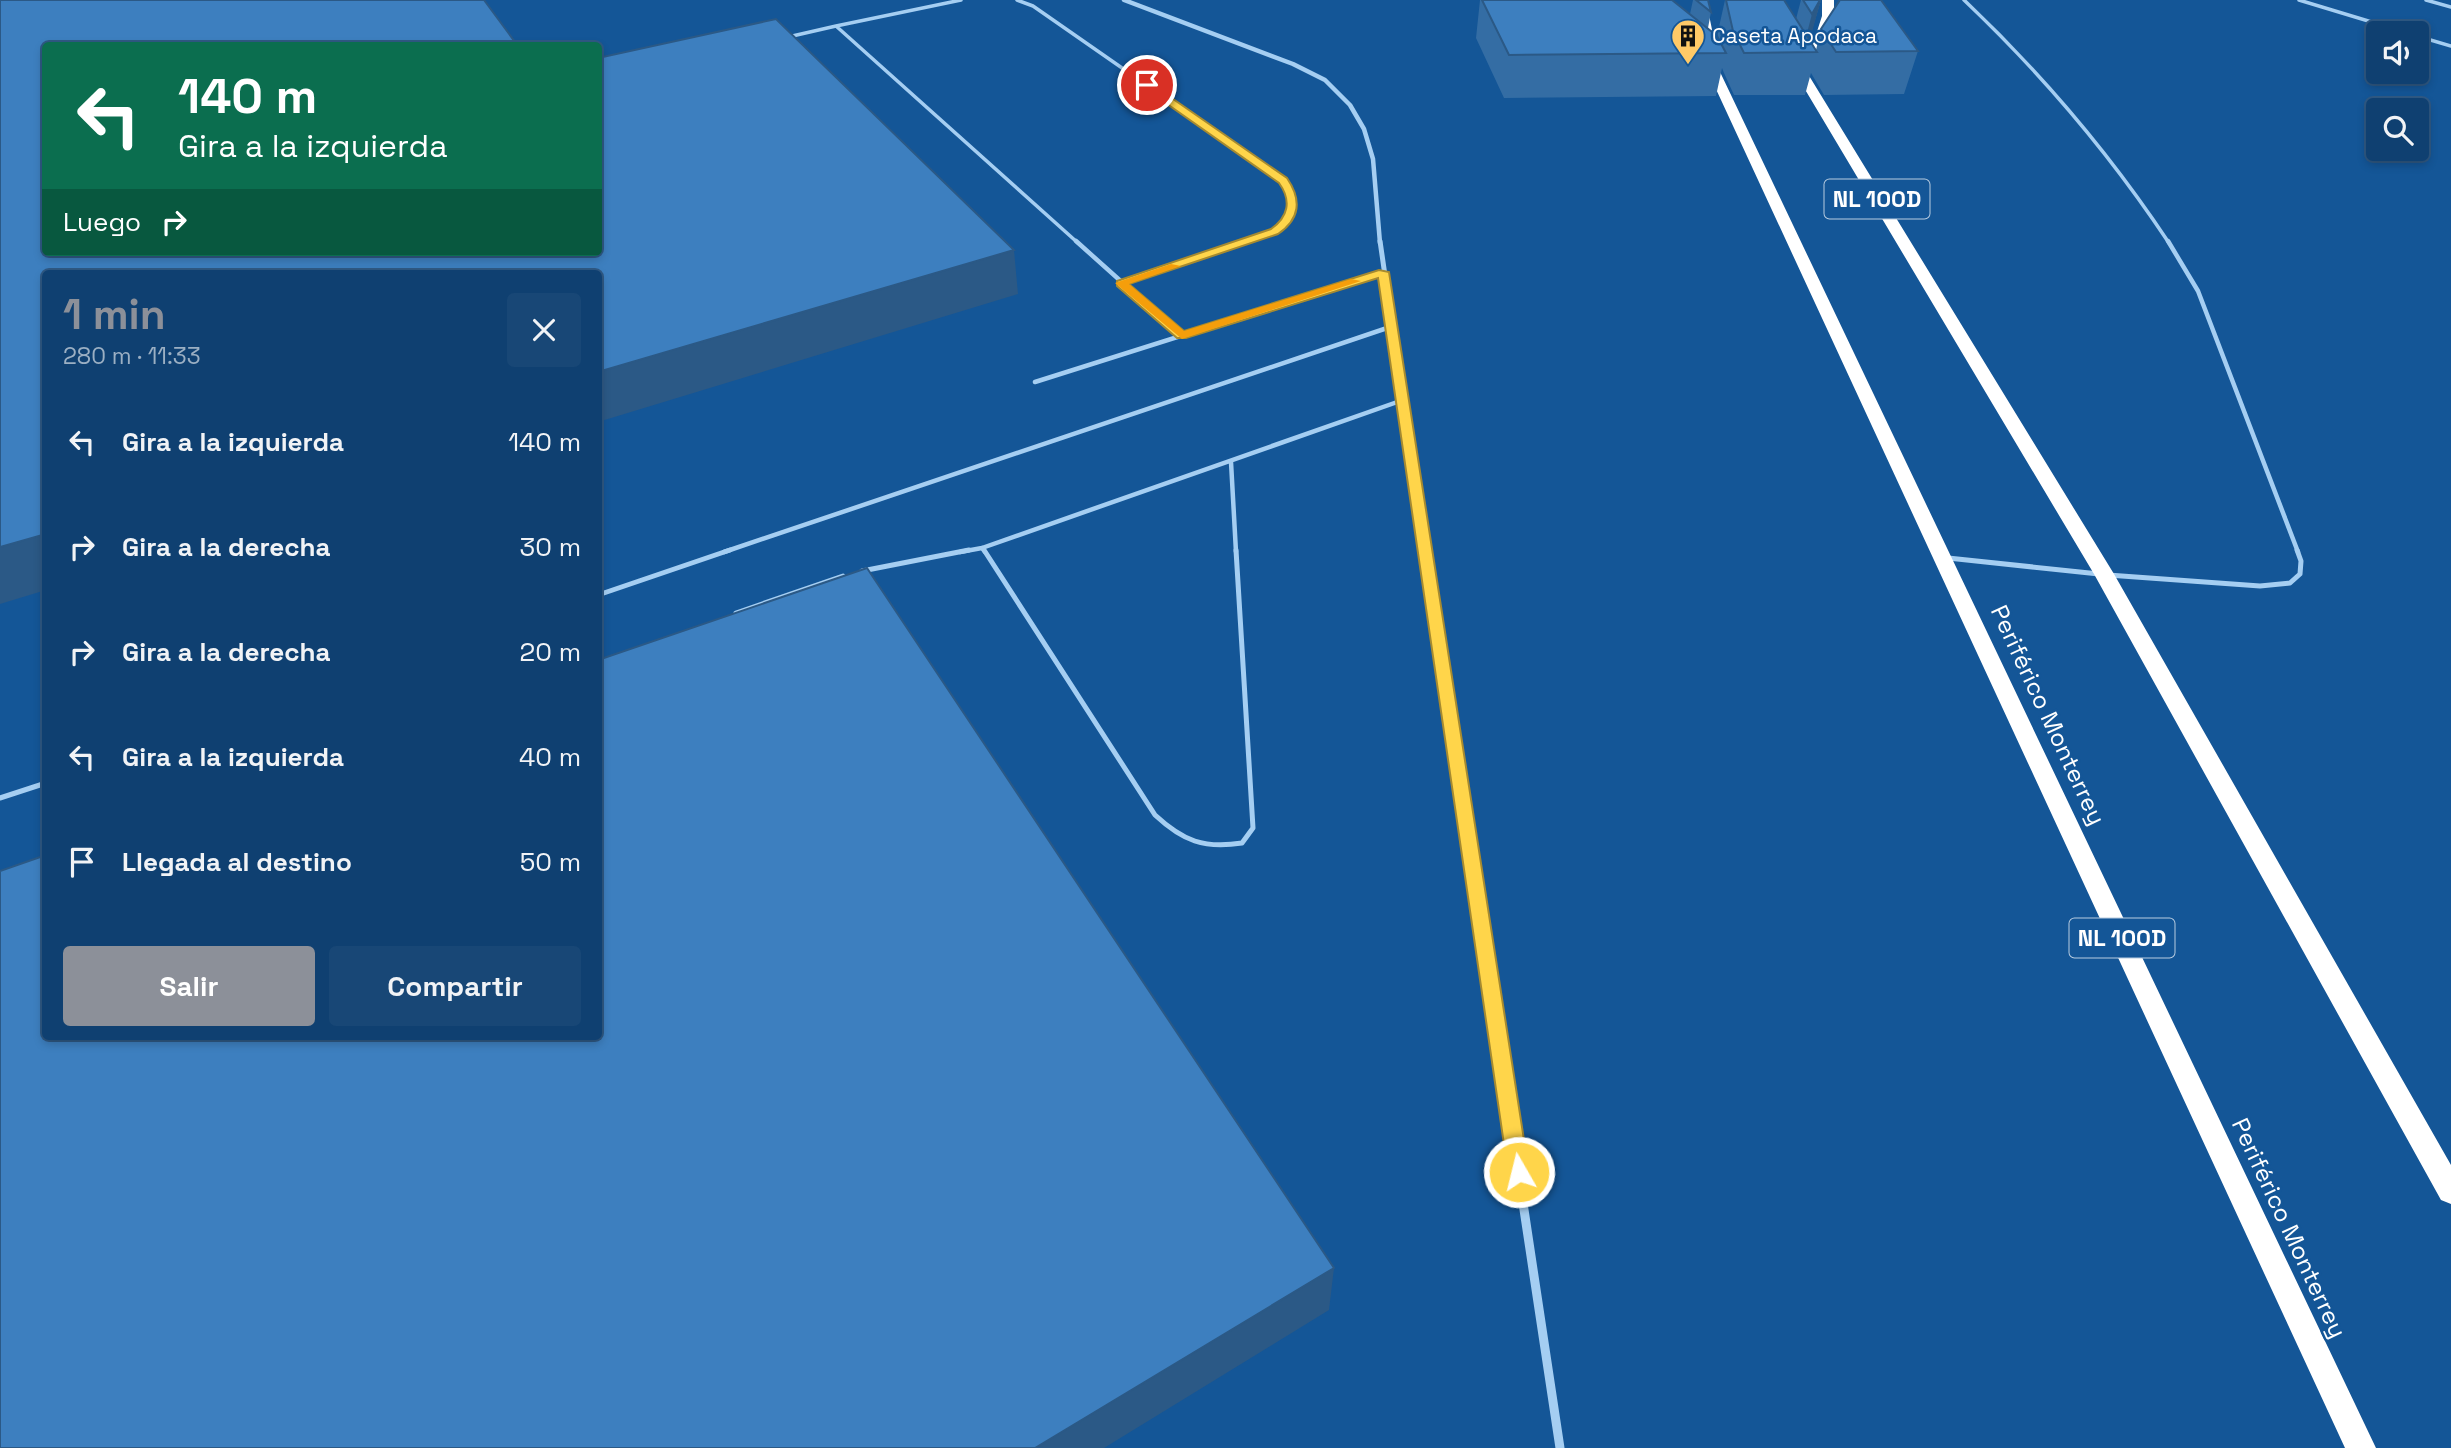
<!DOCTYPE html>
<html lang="es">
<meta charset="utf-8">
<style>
body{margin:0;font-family:"Space Grotesk",sans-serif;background:#184776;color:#f1f3f6;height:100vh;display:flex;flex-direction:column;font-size:26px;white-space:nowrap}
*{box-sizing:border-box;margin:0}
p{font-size:23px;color:#9bafc3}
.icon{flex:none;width:38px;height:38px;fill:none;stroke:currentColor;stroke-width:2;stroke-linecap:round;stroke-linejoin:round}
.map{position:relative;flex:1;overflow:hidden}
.side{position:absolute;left:42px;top:270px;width:560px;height:770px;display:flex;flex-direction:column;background:#0f4071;border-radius:7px;box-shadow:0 4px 10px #0003,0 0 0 2px #2f5984}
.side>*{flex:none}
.banner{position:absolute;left:42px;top:42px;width:560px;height:214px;border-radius:7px;box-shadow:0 4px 10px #0003,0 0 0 2px #2f5984;background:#0b6e4f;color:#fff;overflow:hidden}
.controls{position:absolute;left:2366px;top:21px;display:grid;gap:14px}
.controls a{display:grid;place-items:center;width:63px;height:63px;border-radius:7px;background:#0f4071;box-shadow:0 4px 10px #0003,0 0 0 2px #2f5984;font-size:35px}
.pin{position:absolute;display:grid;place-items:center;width:60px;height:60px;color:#fff;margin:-30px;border:4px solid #fff;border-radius:50%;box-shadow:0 2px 7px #0007}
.me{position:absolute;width:77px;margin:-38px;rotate:352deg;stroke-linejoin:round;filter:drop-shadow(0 0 5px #0008)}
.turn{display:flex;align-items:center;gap:24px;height:147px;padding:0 21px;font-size:32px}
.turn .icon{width:91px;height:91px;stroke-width:2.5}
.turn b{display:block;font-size:49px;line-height:60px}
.then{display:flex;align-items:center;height:66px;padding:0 21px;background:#0003;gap:14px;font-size:26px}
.round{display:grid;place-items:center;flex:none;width:74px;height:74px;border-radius:7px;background:#184776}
.headline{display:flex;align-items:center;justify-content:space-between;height:119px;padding:0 21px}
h1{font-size:42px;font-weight:800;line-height:52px;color:#8c9099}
.button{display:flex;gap:14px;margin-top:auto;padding:14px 21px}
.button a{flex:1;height:80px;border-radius:7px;background:#8c9099;color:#fff;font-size:28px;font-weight:800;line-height:80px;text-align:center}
.button a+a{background:#184776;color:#f1f3f6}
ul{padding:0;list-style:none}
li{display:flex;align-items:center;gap:21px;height:105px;padding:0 21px}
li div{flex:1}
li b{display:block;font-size:26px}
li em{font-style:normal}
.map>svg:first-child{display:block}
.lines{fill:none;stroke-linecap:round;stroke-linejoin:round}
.service-far2{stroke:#a5cef2;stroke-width:3.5}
.service-far1{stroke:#a5cef2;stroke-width:4.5}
.service{stroke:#a5cef2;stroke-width:5}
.minor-far3{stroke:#a5cef2;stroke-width:4.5}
.minor-far2{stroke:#a5cef2;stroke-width:5}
.minor-far1{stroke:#a5cef2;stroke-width:7}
.minor{stroke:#a5cef2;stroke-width:9}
.motorway{fill:#fff;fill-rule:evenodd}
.wall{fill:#346da4}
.shaded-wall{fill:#2b5986}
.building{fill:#3d7fbf;stroke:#2b5986;stroke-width:2}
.route{fill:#ffd54a;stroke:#a68a30;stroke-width:2}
.slow{fill:#f59e0b}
.labels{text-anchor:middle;stroke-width:5;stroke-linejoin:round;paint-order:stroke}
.far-poi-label{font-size:21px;fill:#fff;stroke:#145697;text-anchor:start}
.shield{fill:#145697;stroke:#b8cce0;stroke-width:2}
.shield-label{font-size:23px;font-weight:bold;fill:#fff}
.street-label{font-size:24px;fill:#fff;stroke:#145697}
</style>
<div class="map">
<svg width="2451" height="1448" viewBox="0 0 2451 1448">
<rect width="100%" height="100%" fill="#145697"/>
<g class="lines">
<path class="service-far2" d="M961 0 836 26 1078 243
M1017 0 1033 6 1283 180C1308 221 1274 232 1241 243
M1964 0C2042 74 2110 154 2169 243
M2299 0 2408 33
M2426 0 2451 7
M2417 36 2451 46
M788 37 836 26"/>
<path class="service-far1" d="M1076 241 1182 336
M2168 241 2198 291 2298 552
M1121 283 1246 241
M1035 382 1383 272
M1231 462 1236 552
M982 548 985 552
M724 552 1393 326
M960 552 982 548 1403 400"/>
<path class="service" d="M984 550 1155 815C1183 841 1204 849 1242 843L1253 828 1236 550
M1948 558 2099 574
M862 571 969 550
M2108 575 2260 586 2290 583 2300 574 2301 561 2297 550
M598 595 730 550
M736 613 843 576
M0 798 46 783"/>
<path class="minor-far3" d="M1124 0 1293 64 1325 80 1350 105 1364 129 1373 159 1380 243"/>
<path class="minor-far2" d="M1380 241 1425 552"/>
<path class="minor-far1" d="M1425 550 1484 946"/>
<path class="minor" d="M1484 945 1560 1448"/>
<path class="motorway" d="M1694 0H1706L1721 74 2376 1448H2345L1709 74Z
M1822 0H1834V16L1824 47 1818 51 1812 47 1822 16Z
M1794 57 1800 61 2114 574 2451 1165V1204L2441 1200 2094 574 1788 61Z"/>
</g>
<path class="wall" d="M1480 0H1672L1690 14 1693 0H1708L1711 12 1708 28 1717 36 1725 0H1784L1796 19 1801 0H1821L1809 40 1816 50 1821 29 1918 51 1904 94 1824 95 1811 73 1805 95H1734L1724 73 1722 68 1716 96 1504 98 1476 38Z"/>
<path class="shaded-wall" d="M1821 0 1810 39 1802 52 1812 14Z
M1014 250 1018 294 598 422V372Z
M46 534V590L0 604V547Z
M1334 1268 1329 1310 1104 1448H1035Z"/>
<path class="building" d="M0 0H484L518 46H46V252H598V58L776 19 1014 250 598 372V273H46V534L0 547Z
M1482 0H1672L1717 36 1726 53 1509 55Z
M1696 0H1708L1711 12Z
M1726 0H1784L1817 52 1744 53 1733 31Z
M1803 0H1820L1812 14Z
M1840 0H1881L1918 51 1836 52 1821 29Z
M867 568 1334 1268 1035 1448H0V871L46 855V1036H598V660Z"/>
<path class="route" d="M1143 83H1150L1287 178C1302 200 1300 219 1278 234L1129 284 1184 331 1379 270 1389 272 1529 1172 1526 1179 1519 1182 1511 1179 1508 1172 1378 278 1186 338H1177L1117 286V281L1271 229C1288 217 1292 201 1279 183L1143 87Z"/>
<path class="slow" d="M1171 264 1181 266 1129 284 1184 331 1351 279 1361 281 1182 339 1115 283Z"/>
<defs>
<g id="building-pin" transform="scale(1.75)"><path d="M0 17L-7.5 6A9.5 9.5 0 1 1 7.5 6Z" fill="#ffc967" stroke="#145697"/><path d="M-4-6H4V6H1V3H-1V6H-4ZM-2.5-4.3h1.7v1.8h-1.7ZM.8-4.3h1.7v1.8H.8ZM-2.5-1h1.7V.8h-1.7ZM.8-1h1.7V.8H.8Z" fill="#111"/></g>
</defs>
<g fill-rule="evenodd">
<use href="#building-pin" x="1688" y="36"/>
</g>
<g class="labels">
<g class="far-poi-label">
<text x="1712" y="43">Caseta Apodaca</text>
</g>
<g class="shield">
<rect x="1824.5" y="179.5" width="105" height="39" rx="5"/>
<rect x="2069.5" y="918.5" width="105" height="39" rx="5"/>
</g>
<g class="shield-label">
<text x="1877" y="207">NL 100D</text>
<text x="2122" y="946">NL 100D</text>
</g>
<g class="street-label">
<text transform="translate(2048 715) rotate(65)" y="8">Periférico Monterrey</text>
<text transform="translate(2289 1228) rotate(65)" y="8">Periférico Monterrey</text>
</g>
</g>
</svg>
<div class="controls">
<a><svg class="icon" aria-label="sound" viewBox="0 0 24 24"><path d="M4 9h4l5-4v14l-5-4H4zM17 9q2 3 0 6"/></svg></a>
<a><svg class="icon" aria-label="search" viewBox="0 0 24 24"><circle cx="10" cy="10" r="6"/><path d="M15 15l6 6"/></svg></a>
</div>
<div class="pin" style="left:1147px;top:85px;background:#d93025"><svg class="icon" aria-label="arrive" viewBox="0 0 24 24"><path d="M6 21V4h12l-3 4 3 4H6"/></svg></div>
<svg class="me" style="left:1519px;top:1172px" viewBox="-20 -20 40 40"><circle r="17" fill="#ffd54a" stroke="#fff" stroke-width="3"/><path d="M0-11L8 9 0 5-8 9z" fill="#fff"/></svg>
<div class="banner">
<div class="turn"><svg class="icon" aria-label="left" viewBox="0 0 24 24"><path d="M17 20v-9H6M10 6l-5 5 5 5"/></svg><div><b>140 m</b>Gira a la izquierda</div></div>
<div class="then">Luego<svg class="icon" aria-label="right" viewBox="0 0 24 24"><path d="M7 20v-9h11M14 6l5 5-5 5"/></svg></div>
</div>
<section class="side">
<div class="headline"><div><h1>1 min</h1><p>280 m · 11:33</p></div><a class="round"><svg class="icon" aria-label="close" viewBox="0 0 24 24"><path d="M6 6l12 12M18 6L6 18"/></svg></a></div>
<ul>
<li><svg class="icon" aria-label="left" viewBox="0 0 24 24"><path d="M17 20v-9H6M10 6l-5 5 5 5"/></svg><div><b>Gira a la izquierda</b></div><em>140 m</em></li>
<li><svg class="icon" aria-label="right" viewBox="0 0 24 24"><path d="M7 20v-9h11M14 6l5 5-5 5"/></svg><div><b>Gira a la derecha</b></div><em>30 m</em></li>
<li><svg class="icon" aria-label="right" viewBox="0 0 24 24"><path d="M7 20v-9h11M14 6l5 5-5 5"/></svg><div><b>Gira a la derecha</b></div><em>20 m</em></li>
<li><svg class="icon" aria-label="left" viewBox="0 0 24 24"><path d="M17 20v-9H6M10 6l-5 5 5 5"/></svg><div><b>Gira a la izquierda</b></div><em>40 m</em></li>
<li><svg class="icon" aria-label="arrive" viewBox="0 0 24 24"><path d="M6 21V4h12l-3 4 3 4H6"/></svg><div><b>Llegada al destino</b></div><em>50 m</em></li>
</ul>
<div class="button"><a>Salir</a><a>Compartir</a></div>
</section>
</div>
